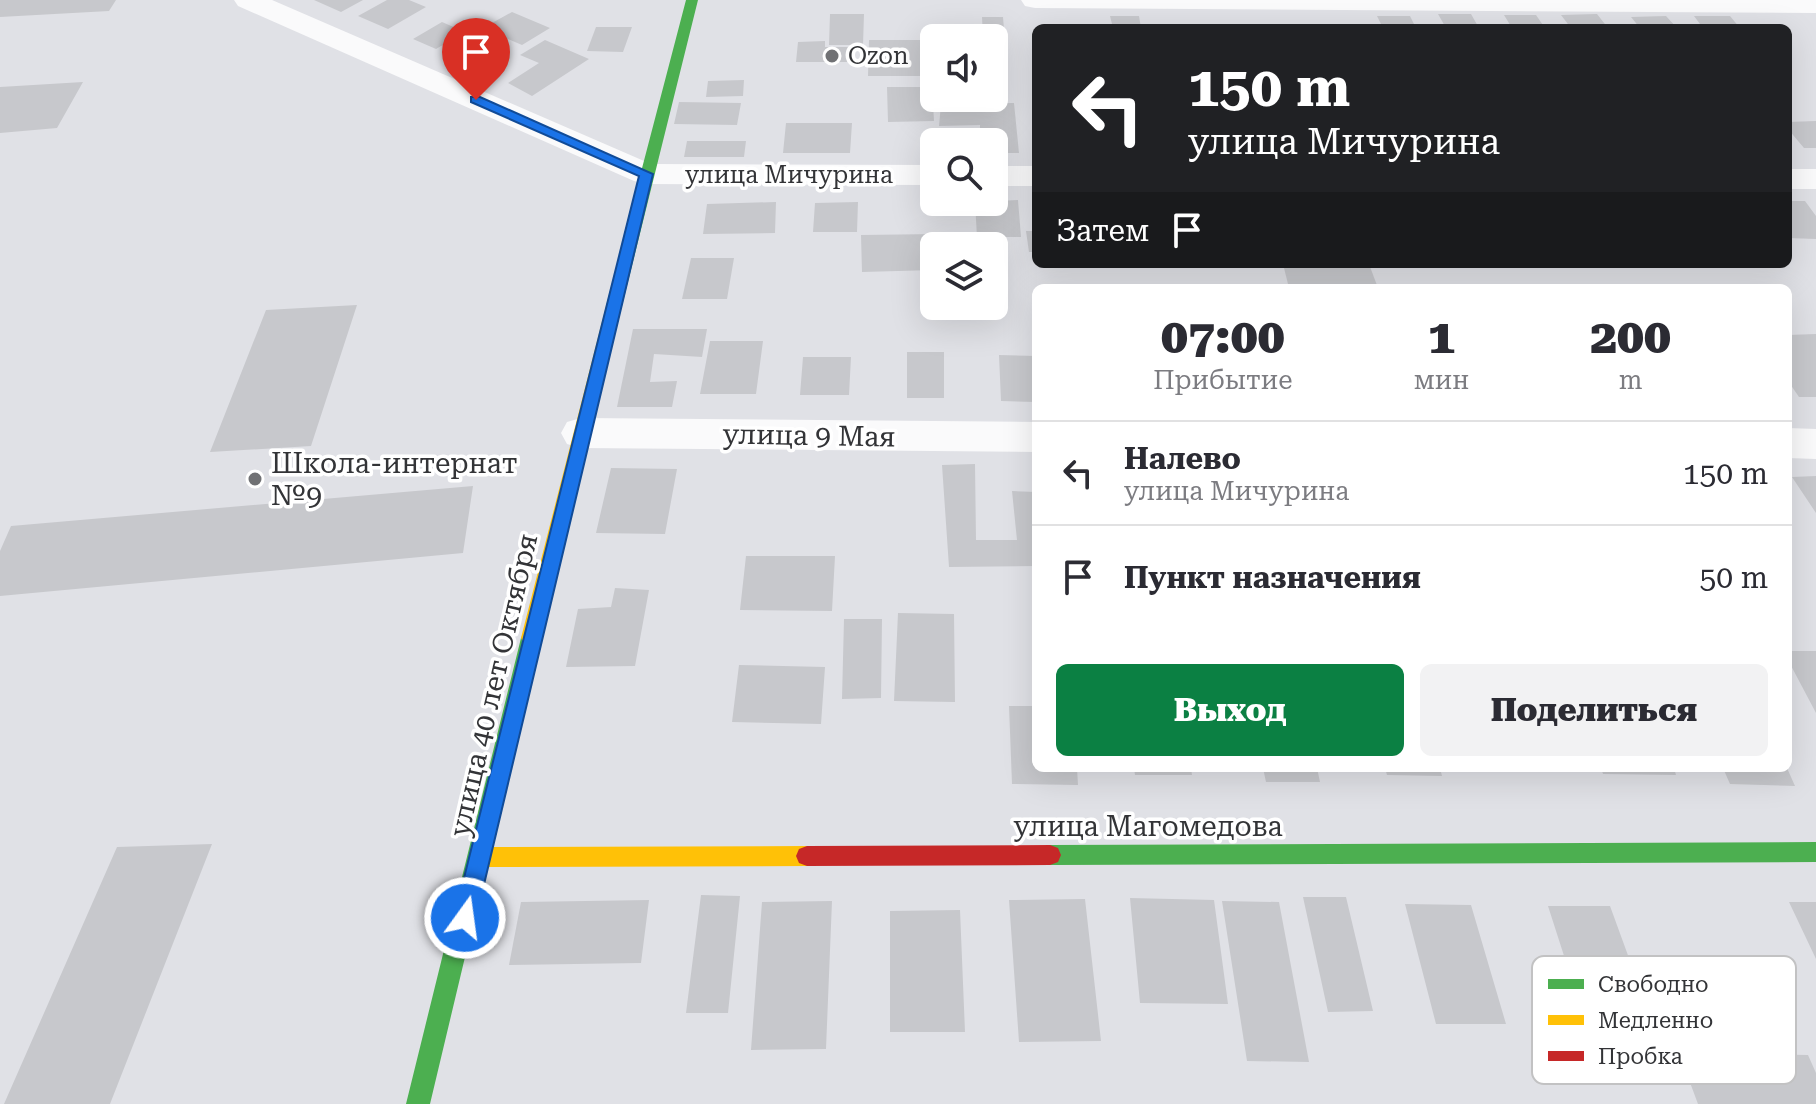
<!DOCTYPE html>
<html lang="ru">
<meta charset="utf-8">
<style>
body{margin:0;font-family:"Roboto Serif",serif;background:#f2f2f3;color:#2b2b33;height:100vh;display:flex;flex-direction:column;font-size:30px;white-space:nowrap}
*{box-sizing:border-box;margin:0}
p{font-size:26px;color:#7c7c81}
.icon{flex:none;width:44px;height:44px;fill:none;stroke:currentColor;stroke-width:2;stroke-linecap:round;stroke-linejoin:round}
.map{position:relative;flex:1;overflow:hidden}
.drawer{position:absolute;left:1032px;top:284px;width:760px;height:488px;display:flex;flex-direction:column;background:#fff;border-radius:12px;box-shadow:0 8px 32px #0002}
.drawer>*{flex:none}
.top-card{position:absolute;left:1032px;top:24px;width:760px;height:244px;border-radius:12px;box-shadow:0 8px 32px #0002;background:#202124;color:#fff;overflow:hidden}
.controls{position:absolute;left:920px;top:24px;display:grid;gap:16px}
.controls a{display:grid;place-items:center;width:88px;height:88px;border-radius:12px;background:#fff;box-shadow:0 8px 32px #0002;font-size:40px}
.pin{position:absolute;display:grid;place-items:center;width:68px;height:68px;color:#fff;margin:-82px -34px;border-radius:50% 50% 50% 0;rotate:-45deg;box-shadow:0 0 8px #0007}
.pin .icon{rotate:45deg}
.me{position:absolute;width:88px;margin:-44px;rotate:14deg;stroke-linejoin:round;filter:drop-shadow(0 0 6px #0008)}
.turn{display:flex;align-items:center;gap:28px;height:168px;padding:0 24px;font-size:36px}
.turn .icon{width:104px;height:104px;stroke-width:2.5}
.turn b{display:block;font-size:56px;line-height:68px}
.then{display:flex;align-items:center;height:76px;padding:0 24px;background:#0003;gap:16px;font-size:30px}
.eta{display:flex;justify-content:space-evenly;align-items:center;height:136px;text-align:center}
.eta b{font-size:48px;font-weight:800;line-height:56px}
.cta{display:flex;gap:16px;margin-top:auto;padding:16px 24px}
.cta a{flex:1;height:92px;border-radius:12px;background:#0b8043;color:#fff;font-size:32px;font-weight:800;line-height:92px;text-align:center}
.cta a+a{background:#f2f2f3;color:#2b2b33}
ul{padding:0;list-style:none}
li{display:flex;align-items:center;gap:24px;height:104px;padding:0 24px;border-top:2px solid #e1e1e2}
li div{flex:1}
li b{display:block;font-size:30px}
li em{font-style:normal}
.map>svg:first-child{display:block}
.building{fill:#c7c8cc}
.lines{fill:none;stroke-linecap:round;stroke-linejoin:round}
.street{fill:#fafafb;fill-rule:evenodd}
.fast{fill:#4caf50;fill-rule:evenodd}
.slow{fill:#ffc107;fill-rule:evenodd}
.jam{fill:#c62828;fill-rule:evenodd}
.route{fill:#1a73e8;stroke:#114b97;stroke-width:2}
.poi-dot{fill:#707174;stroke:#fff;stroke-width:3}
.labels{text-anchor:middle;stroke-width:7;stroke-linejoin:round;paint-order:stroke}
.far-poi-label{font-size:24px;fill:#333437;stroke:#fff;text-anchor:start}
.far-street-label{font-size:24px;fill:#333437;stroke:#fff}
.street-label{font-size:28px;fill:#333437;stroke:#fff}
.poi-label{font-size:28px;fill:#333437;stroke:#fff;text-anchor:start}
.key{fill:#fff;stroke:#c2c2c3;stroke-width:2}
.key-label{font-size:22px;fill:#333437}
</style>
<div class="map">
<svg width="1816" height="1104" viewBox="0 0 1816 1104">
<rect width="100%" height="100%" fill="#e0e1e6"/>
<path class="building" d="M0 0H116L109 11 0 17Z
M314 0H363L341 12Z
M387 0H409L426 7 388 29 358 16Z
M512 12 550 28 522 45 483 28Z
M830 14H864L863 45H829Z
M1438 14H1471L1479 28H1446Z
M1597 14 1608 28H1571L1561 15Z
M1504 15H1536L1545 28H1512Z
M1110 16H1139L1141 28H1113Z
M1377 16H1410L1416 28H1383Z
M1666 16 1677 28H1640L1631 17Z
M1694 16H1730L1740 28H1703Z
M982 17H1003L1005 42 983 38Z
M442 22 465 32 436 49 413 39Z
M596 27H632L623 52 587 51Z
M545 40 589 59 532 96 508 83 539 63 520 55Z
M869 40H933L934 76H868Z
M825 41V47H848L847 62H796L798 42Z
M744 80 743 96 706 97 708 81Z
M83 82 57 128 0 133V87Z
M887 87H932L934 121 888 122Z
M679 102 741 103 737 125 674 124Z
M1014 103 1019 153H994V142H980V125L939 126 941 104Z
M1816 121V148H1804L1788 129V122Z
M786 123H852L850 153H783Z
M687 141H746L744 157H684Z
M1018 200 1021 237H977L975 202Z
M1788 201H1805L1816 216V239L1788 238Z
M776 202 775 233 703 234 707 204Z
M858 202 857 232H813L815 203Z
M1026 231H1036V252H1029Z
M937 234 934 270 862 272 861 235Z
M691 258H734L727 299H682Z
M1283 264H1369L1378 288H1289Z
M357 305 311 446 210 452 266 310Z
M633 329H707L702 357 654 354 650 382 677 381 672 407H617Z
M1816 334V397H1799L1788 381V335Z
M710 341H763L756 394H700Z
M907 352H944V398H907Z
M999 355 1036 356V402L1001 401Z
M803 357H851L849 395H800Z
M975 464 976 540H1017L1012 491 1036 492V566L949 567 942 465Z
M611 468 677 469 665 534 596 533Z
M1816 476V513L1792 477Z
M473 486 463 553 0 596V551L11 526Z
M746 556H835L832 611 740 610Z
M615 588 649 590 635 666 566 667 578 609 611 607Z
M898 613 954 614 955 702 894 701Z
M844 619H882L881 698 842 699Z
M1788 651H1816V713L1788 660Z
M739 665 825 667 821 724 732 722Z
M1009 706H1036V768H1077L1078 785 1012 784Z
M1134 768H1191L1192 775H1135Z
M1263 768H1317L1320 782H1266Z
M1385 768H1440L1442 776 1387 775Z
M1601 768H1674L1676 775 1603 774Z
M1723 768H1787L1795 786 1730 784Z
M212 844 110 1104H4L117 847Z
M701 895 740 896 728 1013H686Z
M1303 897H1346L1373 1011 1328 1012Z
M1130 898 1214 900 1228 1004 1140 1003Z
M1085 899 1101 1041 1019 1042 1009 900Z
M649 900 641 963 509 965 521 902Z
M832 901 826 1049 751 1050 762 902Z
M1222 901 1279 902 1309 1062 1247 1061Z
M1789 902H1816V959Z
M1405 904 1471 905 1506 1024H1436Z
M1548 906H1610L1641 991 1575 990Z
M960 910 965 1032H890V911Z
M1679 1053 1808 1055 1816 1073V1104H1698Z"/>
<g class="lines">
<path class="street" d="M234 0H272L651 164 934 165V185L646 184 634 181 238 6Z
M1021 0H1816V13L1035 8 1025 6Z
M994 166H1036V186H994Z
M1788 169H1816V189H1788Z
M581 418 1036 422V452L581 448 567 444 561 433 567 422Z
M1788 428 1816 429V459L1788 458Z"/>
<path class="fast" d="M686 0H698L622 306 614 311 606 306Z
M531 630 538 632 541 638 430 1104H406L521 638 524 632Z
M1816 842V862L1050 865 1042 862 1039 855 1042 848 1050 845Z"/>
<path class="slow" d="M614 301 622 306 541 638 538 644 531 646 524 644 521 638 606 306Z
M807 846 815 849 818 856 815 863 807 866 481 867 473 864 470 857 473 850 481 847Z"/>
<path class="jam" d="M1050 845 1058 848 1061 855 1058 862 1050 865 807 866 799 863 796 856 799 849 807 846Z"/>
</g>
<path class="route" d="M471 97H480L653 174 476 918 473 926 465 930 457 926 454 918 639 176 471 102Z"/>
<g class="poi-dot">
<circle cx="832" cy="56" r="8"/>
<circle cx="255" cy="479" r="8"/>
</g>
<g class="labels">
<g class="far-poi-label">
<text x="848" y="64">Ozon</text>
</g>
<g class="far-street-label">
<text x="789" y="183">улица Мичурина</text>
</g>
<g class="street-label">
<text transform="translate(809 435) rotate(1)" y="10">улица 9 Мая</text>
<text transform="translate(493 685) rotate(-77)" y="10">улица 40 лет Октября</text>
<text x="1148" y="836">улица Магомедова</text>
</g>
<g class="poi-label">
<text x="271" y="473">Школа-интернат<tspan x="271" dy="32">№9</tspan></text>
</g>
</g>
<rect x="1532" y="956" width="264" height="128" rx="12" class="key"/>
<rect x="1548" y="979" width="36" height="10" fill="#4caf50"/>
<rect x="1548" y="1015" width="36" height="10" fill="#ffc107"/>
<rect x="1548" y="1051" width="36" height="10" fill="#c62828"/>
<g class="key-label">
<text x="1598" y="992">Свободно</text>
<text x="1598" y="1028">Медленно</text>
<text x="1598" y="1064">Пробка</text>
</g>
</svg>
<div class="controls">
<a><svg class="icon" aria-label="sound" viewBox="0 0 24 24"><path d="M4 9h4l5-4v14l-5-4H4zM17 9q2 3 0 6"/></svg></a>
<a><svg class="icon" aria-label="search" viewBox="0 0 24 24"><circle cx="10" cy="10" r="6"/><path d="M15 15l6 6"/></svg></a>
<a><svg class="icon" aria-label="layers" viewBox="0 0 24 24"><path d="M12 4l9 5-9 5-9-5zM3 14l9 5 9-5"/></svg></a>
</div>
<div class="pin" style="left:476px;top:100px;background:#d93025"><svg class="icon" aria-label="arrive" viewBox="0 0 24 24"><path d="M6 21V4h12l-3 4 3 4H6"/></svg></div>
<svg class="me" style="left:465px;top:918px" viewBox="-20 -20 40 40"><circle r="17" fill="#1a73e8" stroke="#fff" stroke-width="3"/><path d="M0-11L8 9 0 5-8 9z" fill="#fff"/></svg>
<div class="top-card">
<div class="turn"><svg class="icon" aria-label="left" viewBox="0 0 24 24"><path d="M17 20v-9H6M10 6l-5 5 5 5"/></svg><div><b>150 m</b>улица Мичурина</div></div>
<div class="then">Затем<svg class="icon" aria-label="arrive" viewBox="0 0 24 24"><path d="M6 21V4h12l-3 4 3 4H6"/></svg></div>
</div>
<section class="drawer">
<div class="eta">
<div><b>07:00</b><p>Прибытие</p></div>
<div><b>1</b><p>мин</p></div>
<div><b>200</b><p>m</p></div>
</div>
<ul>
<li><svg class="icon" aria-label="left" viewBox="0 0 24 24"><path d="M17 20v-9H6M10 6l-5 5 5 5"/></svg><div><b>Налево</b><p>улица Мичурина</p></div><em>150 m</em></li>
<li><svg class="icon" aria-label="arrive" viewBox="0 0 24 24"><path d="M6 21V4h12l-3 4 3 4H6"/></svg><div><b>Пункт назначения</b></div><em>50 m</em></li>
</ul>
<div class="cta"><a>Выход</a><a>Поделиться</a></div>
</section>
</div>
